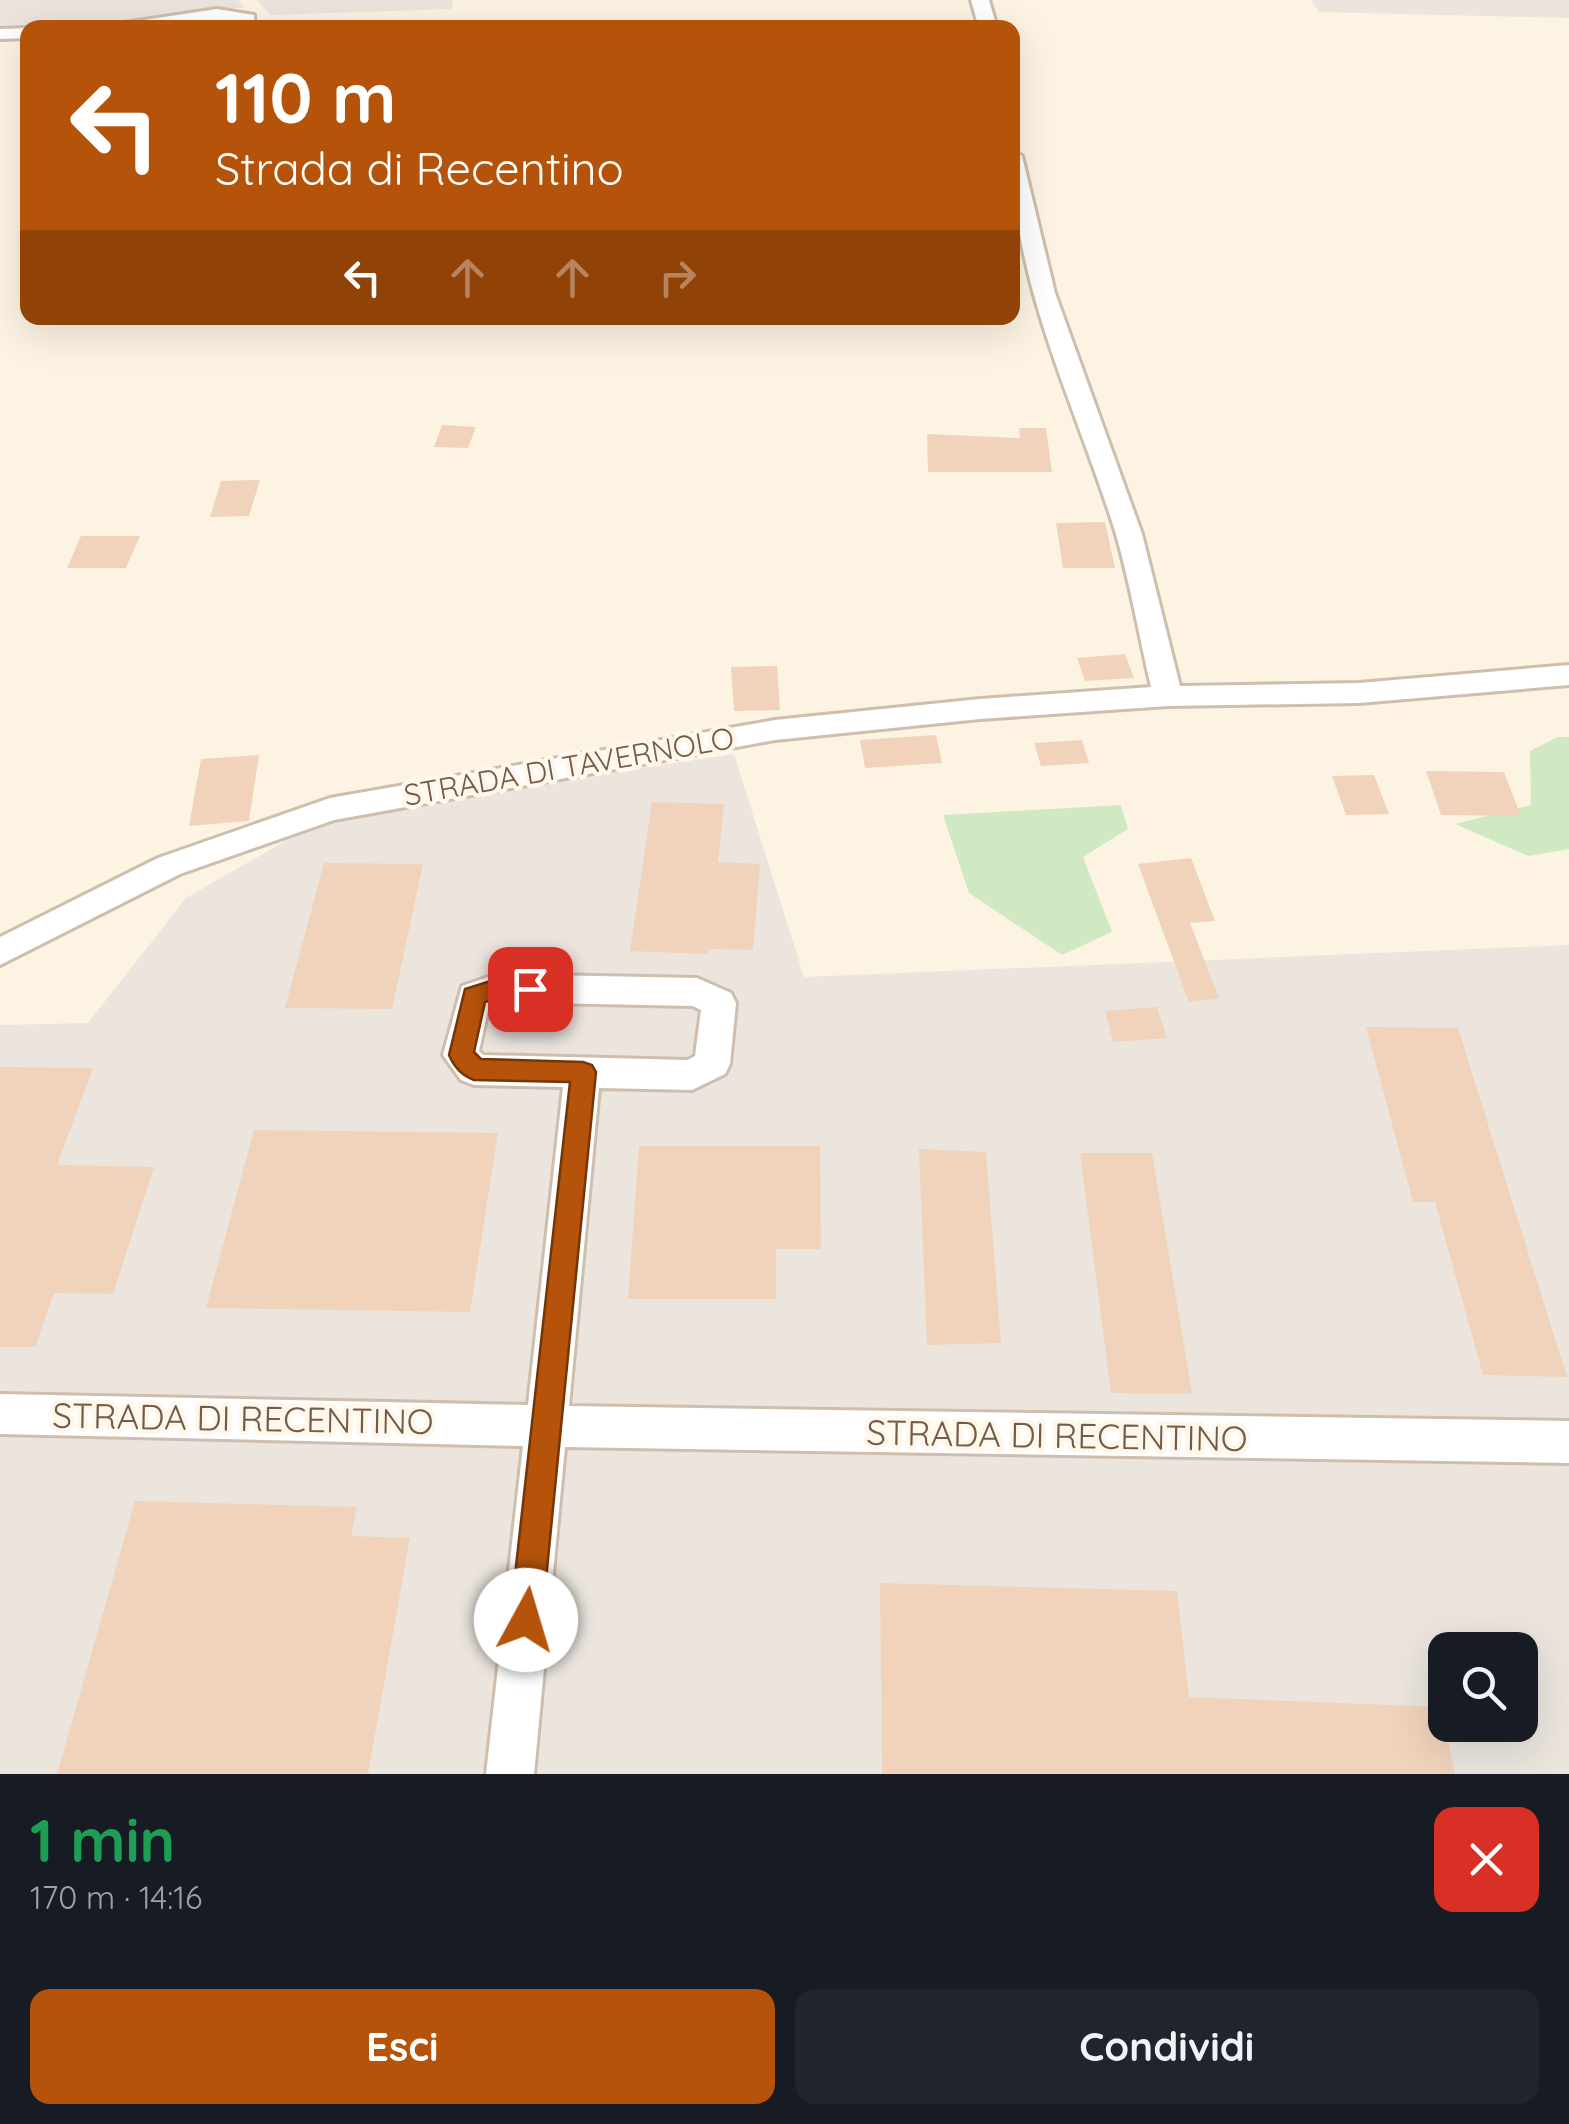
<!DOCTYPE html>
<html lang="it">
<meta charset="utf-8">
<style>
body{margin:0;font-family:Quicksand,sans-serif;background:#20242c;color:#f1f3f6;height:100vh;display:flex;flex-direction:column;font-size:38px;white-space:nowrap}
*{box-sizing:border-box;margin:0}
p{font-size:32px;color:#9ea1a6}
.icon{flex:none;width:55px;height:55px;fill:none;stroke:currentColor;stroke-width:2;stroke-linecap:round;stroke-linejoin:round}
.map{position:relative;height:1774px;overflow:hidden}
.drawer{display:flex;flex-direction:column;background:#171b24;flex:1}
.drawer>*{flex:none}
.top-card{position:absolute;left:20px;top:20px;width:1000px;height:305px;border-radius:20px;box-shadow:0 10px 40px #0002;background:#b45309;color:#fff;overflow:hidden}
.buttons{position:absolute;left:1428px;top:1632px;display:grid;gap:20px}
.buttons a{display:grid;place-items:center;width:110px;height:110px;border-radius:20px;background:#171b24;box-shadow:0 10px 40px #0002;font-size:50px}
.pin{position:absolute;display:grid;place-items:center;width:85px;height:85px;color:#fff;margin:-42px;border-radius:20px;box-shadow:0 5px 15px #0006}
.me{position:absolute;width:110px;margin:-55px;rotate:6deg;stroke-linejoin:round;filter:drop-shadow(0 0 8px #0008)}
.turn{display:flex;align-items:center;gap:35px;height:210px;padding:0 30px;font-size:45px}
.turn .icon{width:130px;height:130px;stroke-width:2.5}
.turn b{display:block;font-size:70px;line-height:85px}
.lanes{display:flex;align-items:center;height:95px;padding:0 30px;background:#0003;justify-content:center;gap:50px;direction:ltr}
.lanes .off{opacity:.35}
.round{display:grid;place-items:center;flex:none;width:105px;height:105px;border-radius:20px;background:#20242c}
.head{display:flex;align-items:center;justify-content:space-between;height:170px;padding:0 30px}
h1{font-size:60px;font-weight:700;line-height:75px;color:#1e9e55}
.primary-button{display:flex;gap:20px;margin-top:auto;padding:20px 30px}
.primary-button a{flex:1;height:115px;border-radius:20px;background:#b45309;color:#fff;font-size:40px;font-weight:700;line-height:115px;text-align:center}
.primary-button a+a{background:#20242c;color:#f1f3f6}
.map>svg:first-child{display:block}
.industrial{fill:#ebe5de;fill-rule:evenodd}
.green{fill:#d0e9c2}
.building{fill:#f1d3bb}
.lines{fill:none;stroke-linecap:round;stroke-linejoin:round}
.minor-casing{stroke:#cfbead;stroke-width:6}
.minor{fill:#fff;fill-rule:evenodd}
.route{fill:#b45309;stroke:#753606;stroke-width:2.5}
.labels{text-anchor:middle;stroke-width:9;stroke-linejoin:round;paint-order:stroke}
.street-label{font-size:30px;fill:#735b4a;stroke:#fff7e9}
.near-street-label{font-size:35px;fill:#735b4a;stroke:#fff7e9}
</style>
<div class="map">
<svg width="1569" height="1774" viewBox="0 0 1569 1774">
<rect width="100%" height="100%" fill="#fcf3e3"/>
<path class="industrial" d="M0 0H238L244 7 162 21 0 27Z
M257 0H453L452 9 270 15Z
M1311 0H1569V18L1319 12Z
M734 754 804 977 1569 945V1774H0V1025L88 1023 186 898 301 832 379 808ZM1445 1650H1520V1725H1445Z"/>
<path class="green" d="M1558 737H1569V849L1528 856 1455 824 1531 805 1530 751Z
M1121 805 1128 829 1083 857 1112 932 1062 955 969 893 943 815Z"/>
<path class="building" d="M442 425 476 427 468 448 434 447Z
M1019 428H1046L1052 472H928L927 434 1020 438Z
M260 480 249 516 210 517 221 481Z
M1105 522 1115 568H1063L1056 523Z
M81 536H140L126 568H67Z
M1125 654 1134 678 1085 681 1077 658Z
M777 666 780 710 734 711 731 667Z
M936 735 942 763 865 768 860 740Z
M1082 740 1089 763 1041 766 1034 743Z
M259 755 249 821 189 826 201 759Z
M1426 771 1504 772 1521 816 1441 815Z
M1374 775 1389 814 1346 815 1332 776Z
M652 802 724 804 718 862 760 864 753 950 709 949 708 954 630 951Z
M1191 858 1215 921 1190 923 1219 998 1189 1002 1138 864Z
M324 863 423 864 392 1009 285 1008Z
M1157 1007 1167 1038 1113 1042 1105 1011Z
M1366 1027 1458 1028 1567 1377 1483 1375 1435 1202H1413Z
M0 1067 93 1068 57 1165 154 1167 113 1294 54 1293 35 1347H0Z
M254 1130 498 1133 470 1312 206 1308Z
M639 1146H820L821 1249H776V1299H628Z
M919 1149 986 1152 1001 1343 927 1345Z
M1080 1153H1152L1192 1394 1111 1393Z
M135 1501 357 1507 351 1536 410 1538 368 1774H57Z
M880 1583 1177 1591 1189 1697 1441 1707 1455 1774H882Z"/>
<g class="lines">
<g class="minor-casing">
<path id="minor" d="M971 0H989L997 28H979Z
M217 9 254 15 255 28H237L238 23C201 17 155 28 116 28L124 23Z
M28 28V38L0 39V29Z
M1012 150 1022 156 1055 293 1142 534 1180 686 1359 683 1569 665V685L1359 703 1168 706 980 719 775 740 334 820 180 874 0 965V937L158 858 330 798 775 720 980 699 1151 687C1139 636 1130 582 1115 531 1076 406 1012 283 1012 150Z
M497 974 697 978 731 993 736 1003 730 1064 725 1074 692 1090 599 1088 569 1406 1569 1421V1463L565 1447 534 1774H486L523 1446 0 1434V1394L528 1405 563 1087 474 1085 461 1080 443 1055 462 986ZM498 1002 693 1006 701 1010 695 1056 688 1060 483 1055 479 1051 489 1005Z"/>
</g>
<use href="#minor" class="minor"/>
</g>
<path class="route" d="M497 979 539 982 542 989 539 995C521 1001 503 996 485 1002L474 1052 481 1059 583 1062 592 1065 596 1072 542 1620 537 1631 526 1635 515 1631 510 1620 570 1082 474 1080C463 1076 454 1067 449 1055L465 989Z"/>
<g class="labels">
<g class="street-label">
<text transform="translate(569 767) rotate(-10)" y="10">STRADA DI TAVERNOLO</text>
</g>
<g class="near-street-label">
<text transform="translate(243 1419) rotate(1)" y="12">STRADA DI RECENTINO</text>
<text transform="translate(1057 1436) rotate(1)" y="12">STRADA DI RECENTINO</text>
</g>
</g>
</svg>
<div class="buttons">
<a><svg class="icon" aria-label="search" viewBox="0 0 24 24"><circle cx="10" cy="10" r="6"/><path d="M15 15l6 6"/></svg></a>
</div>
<div class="pin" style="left:530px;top:989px;background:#d93025"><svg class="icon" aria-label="arrive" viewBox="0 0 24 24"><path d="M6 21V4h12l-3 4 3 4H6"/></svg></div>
<svg class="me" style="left:526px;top:1620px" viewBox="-20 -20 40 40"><circle r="19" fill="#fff"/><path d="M0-13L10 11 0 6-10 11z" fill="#b45309"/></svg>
<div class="top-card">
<div class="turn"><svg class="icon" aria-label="left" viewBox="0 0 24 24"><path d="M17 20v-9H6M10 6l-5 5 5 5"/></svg><div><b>110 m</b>Strada di Recentino</div></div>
<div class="lanes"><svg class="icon" aria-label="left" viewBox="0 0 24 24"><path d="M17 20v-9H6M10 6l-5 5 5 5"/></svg><svg class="icon off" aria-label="ahead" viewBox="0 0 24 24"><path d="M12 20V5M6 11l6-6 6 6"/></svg><svg class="icon off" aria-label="ahead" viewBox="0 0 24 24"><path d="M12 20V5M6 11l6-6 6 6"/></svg><svg class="icon off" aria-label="right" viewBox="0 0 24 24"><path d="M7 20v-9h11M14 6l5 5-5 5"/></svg></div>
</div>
</div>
<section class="drawer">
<div class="head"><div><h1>1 min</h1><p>170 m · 14:16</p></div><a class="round" style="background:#d93025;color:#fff"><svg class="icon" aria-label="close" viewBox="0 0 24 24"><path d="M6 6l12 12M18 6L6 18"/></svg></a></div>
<div class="primary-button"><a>Esci</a><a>Condividi</a></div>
</section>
